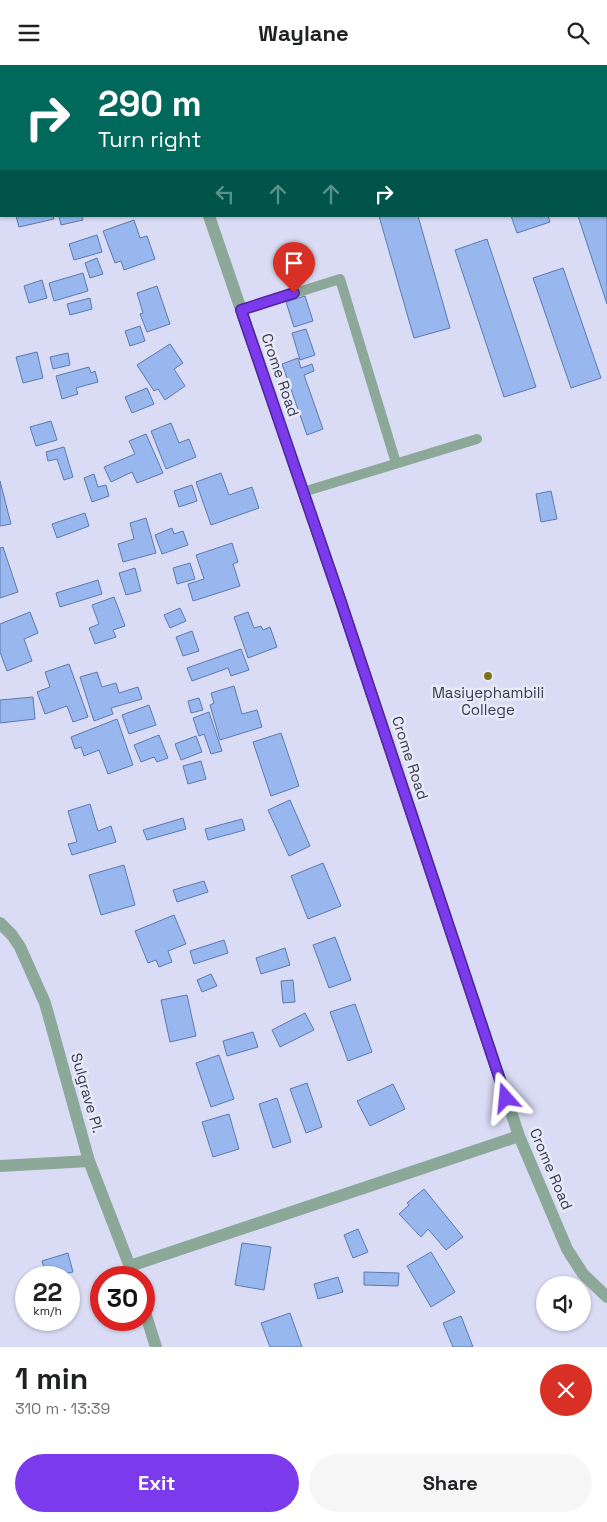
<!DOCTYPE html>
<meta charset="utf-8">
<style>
body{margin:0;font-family:"Space Grotesk",sans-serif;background:#f6f6f6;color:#202124;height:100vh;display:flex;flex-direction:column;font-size:19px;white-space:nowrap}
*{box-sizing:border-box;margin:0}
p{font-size:16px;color:#757577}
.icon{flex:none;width:28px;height:28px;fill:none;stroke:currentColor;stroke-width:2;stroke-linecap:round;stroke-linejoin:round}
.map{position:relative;height:1282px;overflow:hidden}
.details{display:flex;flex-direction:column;background:#fff;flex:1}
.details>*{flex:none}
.hud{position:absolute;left:0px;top:0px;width:608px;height:152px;box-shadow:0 1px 4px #0004;background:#00695c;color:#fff;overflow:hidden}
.buttons{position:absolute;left:536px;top:1211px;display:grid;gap:10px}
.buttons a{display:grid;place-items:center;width:55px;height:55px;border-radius:50%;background:#fff;box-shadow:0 1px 4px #0004;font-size:25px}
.speed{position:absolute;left:15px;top:1201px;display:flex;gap:10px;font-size:25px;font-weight:700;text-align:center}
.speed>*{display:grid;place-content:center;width:65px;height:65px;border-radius:50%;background:#fff;box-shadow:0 1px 4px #0004;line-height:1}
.speed small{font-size:12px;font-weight:400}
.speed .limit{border:8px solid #d22;background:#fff;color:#111}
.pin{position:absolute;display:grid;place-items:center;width:42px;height:42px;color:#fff;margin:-51px -21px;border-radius:50% 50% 50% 0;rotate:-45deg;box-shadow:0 0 5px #0007}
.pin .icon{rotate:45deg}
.me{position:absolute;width:55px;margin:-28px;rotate:342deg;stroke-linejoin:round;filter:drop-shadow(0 0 4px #0008)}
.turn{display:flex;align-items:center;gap:18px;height:105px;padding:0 15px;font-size:22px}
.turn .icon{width:65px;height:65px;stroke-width:2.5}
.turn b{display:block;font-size:35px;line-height:42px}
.lanes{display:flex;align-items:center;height:48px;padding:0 15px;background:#0003;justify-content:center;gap:25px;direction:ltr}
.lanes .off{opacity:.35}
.round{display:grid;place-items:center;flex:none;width:52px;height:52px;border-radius:26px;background:#f6f6f6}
.headline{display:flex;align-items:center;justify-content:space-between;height:85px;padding:0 15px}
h1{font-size:30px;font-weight:600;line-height:38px}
.action{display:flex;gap:10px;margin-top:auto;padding:10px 15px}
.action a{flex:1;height:58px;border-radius:30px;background:#7c3aed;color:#fff;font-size:20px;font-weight:600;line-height:58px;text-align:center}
.action a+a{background:#f6f6f6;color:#202124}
header{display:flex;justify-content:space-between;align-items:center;height:65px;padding:0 15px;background:#fff;font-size:22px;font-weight:600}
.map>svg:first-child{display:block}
.building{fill:#98b7ee;stroke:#5d79ad}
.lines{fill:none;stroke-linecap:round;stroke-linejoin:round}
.lane{stroke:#8ba898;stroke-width:10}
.street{stroke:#8ba898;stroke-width:12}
.secondary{stroke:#618d76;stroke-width:12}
.route-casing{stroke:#51269a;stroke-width:12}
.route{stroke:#7c3aed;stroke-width:9}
.poi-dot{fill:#7f7315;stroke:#e9eaf7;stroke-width:2}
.labels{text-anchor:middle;stroke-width:5;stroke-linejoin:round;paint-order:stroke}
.street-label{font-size:15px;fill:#383952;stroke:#e9eaf7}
.poi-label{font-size:15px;fill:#383952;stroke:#e9eaf7}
</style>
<header><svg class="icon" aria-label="menu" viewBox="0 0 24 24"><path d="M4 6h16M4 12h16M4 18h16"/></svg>Waylane<svg class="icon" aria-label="search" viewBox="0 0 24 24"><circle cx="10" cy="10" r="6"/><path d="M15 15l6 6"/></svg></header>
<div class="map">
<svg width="607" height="1282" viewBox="0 0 607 1282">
<rect width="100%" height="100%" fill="#dadcf5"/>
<path class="building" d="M606 130 607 132V239L578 151H606Z
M16 151H53L54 154 19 162Z
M59 151H82L83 155 61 160Z
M379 151H418L450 263 414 273Z
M511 151H548L550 157 517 168Z
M134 155 140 173 147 171 155 194 124 205 121 196 115 198 103 166Z
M97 170 102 187 74 195 69 179Z
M487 174 536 322 504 332 455 185Z
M97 193 103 209 90 213 85 198Z
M563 203 601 313 571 323 533 213Z
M83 208 88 226 54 236 49 218Z
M42 215 47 233 29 238 24 221Z
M157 221 170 259 147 267 140 249 143 248 137 228Z
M305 231 313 256 294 262 286 237Z
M90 233 92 244 70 250 67 239Z
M140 261 145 276 130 281 125 266Z
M306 264 315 290 300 295 292 268Z
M170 279 183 298 174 304 185 321 165 335 158 324 154 326 137 300Z
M37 287 43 313 23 318 16 292Z
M68 288 70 300 53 304 50 292Z
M298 293 301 303 312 299 314 306 304 310 323 364 307 370 282 299Z
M89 302 91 308 95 306 98 317 76 323 78 329 62 334 56 311Z
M147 323 154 339 132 348 125 332Z
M51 356 57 375 36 381 30 362Z
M171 358 179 378 189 374 196 392 166 404 151 366Z
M146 369 163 408 137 418 132 407 111 417 104 402 135 389 129 376Z
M64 382 73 412 64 415 57 394 48 396 46 387Z
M221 408 229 430 252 422 259 443 211 460 196 417Z
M94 409 98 422 106 420 109 431 92 437 84 413Z
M0 416 11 459 0 461Z
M192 420 197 436 179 442 174 426Z
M551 426 557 454 541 457 536 429Z
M85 448 89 461 57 473 52 459Z
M146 453 156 488 123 497 118 479 134 474 130 458Z
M172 463 174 469 183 466 188 480 162 489 155 470Z
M232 478 238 497 233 499 240 521 193 536 188 519 204 514 196 490Z
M3 482 18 527 0 533V483Z
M190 498 195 514 177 519 173 503Z
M135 503 141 526 126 530 119 508Z
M98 515 102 529 60 542 56 528Z
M114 532 125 561 113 565 116 572 95 579 89 563 99 559 92 540Z
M180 543 186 556 170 563 164 550Z
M30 547 38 568 24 574 32 596 7 606 0 587V559Z
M248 547 254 563 261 561 263 565 270 562 277 582 248 593 234 552Z
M192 566 199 586 183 591 176 572Z
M241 584 249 605 231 611 228 603 192 616 187 603Z
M69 599 88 652 73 657 67 641 45 649 37 627 50 622 45 607Z
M97 607 102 622 116 618 119 628 138 622 142 634 111 643 113 649 94 656 80 612Z
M234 621 242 649 257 645 262 662 220 675 210 640 214 638 211 628Z
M33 632 35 654 0 658V635Z
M199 633 203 645 191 648 188 636Z
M149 640 156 660 129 669 122 650Z
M209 647 222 686 211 689 204 669 199 671 193 653Z
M117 654 133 700 108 709 99 685 84 691 81 682 75 684 71 672Z
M281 668 299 721 271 731 253 677Z
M159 670 168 693 157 697 154 692 141 697 134 680Z
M196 671 202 687 181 695 175 679Z
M201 696 206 714 188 719 183 701Z
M290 735 310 781 289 791 268 745Z
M90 739 98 766 111 761 116 777 72 790 68 779 77 777 68 746Z
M183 753 186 764 147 775 143 765Z
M242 754 245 765 208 775 205 764Z
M323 798 341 841 308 854 291 811Z
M124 800 135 840 101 850 89 810Z
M204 816 208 827 177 837 173 825Z
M174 850 186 879 168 886 172 897 159 902 156 895 148 898 135 866Z
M335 872 351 915 329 923 313 880Z
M224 875 228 888 194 899 190 886Z
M285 883 290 900 261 909 256 893Z
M211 909 217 921 202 927 197 915Z
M293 915 295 937 283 938 281 916Z
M187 930 196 971 170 977 161 935Z
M355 939 372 987 348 996 330 947Z
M305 948 314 965 280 982 272 965Z
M253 967 258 982 227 991 223 976Z
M219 990 234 1034 211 1042 196 998Z
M307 1018 322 1062 306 1068 290 1024Z
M393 1019 405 1044 370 1061 357 1036Z
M277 1033 291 1077 273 1083 259 1039Z
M229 1049 239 1084 213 1092 202 1057Z
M424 1124 463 1172 446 1185 428 1164 421 1172 399 1149 409 1140 407 1138Z
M358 1164 368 1187 353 1193 344 1170Z
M242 1178 271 1182 264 1225 235 1220Z
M431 1187 455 1227 431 1242 407 1201Z
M68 1188 73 1207 47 1212 42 1196Z
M364 1207 399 1208 398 1221 364 1220Z
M338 1212 343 1227 318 1234 314 1219Z
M290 1248 302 1282H270L261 1258Z
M461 1251 473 1282H453L443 1258Z"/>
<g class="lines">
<path class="lane" d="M241 245 340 214 396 398
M303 427 477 374"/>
<path class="street" d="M209 151 339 531 519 1071 567 1184 583 1209 607 1232
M0 858 12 870 20 882 45 938 89 1096 134 1212
M0 1101 89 1096
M130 1201 519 1071
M144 1244 156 1282"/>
<path class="secondary" d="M324 1 327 0
M0 61H1"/>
</g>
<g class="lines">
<g class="route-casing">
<path id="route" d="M294 228 241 245 339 531 506 1033"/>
</g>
<use href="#route" class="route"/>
</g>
<circle class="poi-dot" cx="488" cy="611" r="5"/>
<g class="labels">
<g class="street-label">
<text transform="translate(280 310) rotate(71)" y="5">Crome Road</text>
<text transform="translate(410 693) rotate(72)" y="5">Crome Road</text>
<text transform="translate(87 1028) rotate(74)" y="5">Sulgrave Pl.</text>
<text transform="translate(551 1104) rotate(67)" y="5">Crome Road</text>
</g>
<g class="poi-label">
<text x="488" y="633">Masiyephambili<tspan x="488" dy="17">College</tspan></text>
</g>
</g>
</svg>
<div class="buttons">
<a><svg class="icon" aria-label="sound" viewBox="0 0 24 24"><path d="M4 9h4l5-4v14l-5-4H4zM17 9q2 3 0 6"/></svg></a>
</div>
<div class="speed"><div>22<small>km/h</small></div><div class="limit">30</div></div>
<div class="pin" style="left:294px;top:228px;background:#d93025"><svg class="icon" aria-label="arrive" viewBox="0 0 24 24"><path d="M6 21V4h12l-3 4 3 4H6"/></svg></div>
<svg class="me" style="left:506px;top:1033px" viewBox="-20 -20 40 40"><path d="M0-17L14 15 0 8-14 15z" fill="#7c3aed" stroke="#fff" stroke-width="4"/></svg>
<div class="hud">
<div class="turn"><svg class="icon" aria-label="right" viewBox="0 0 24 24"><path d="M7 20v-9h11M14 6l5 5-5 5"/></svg><div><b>290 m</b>Turn right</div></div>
<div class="lanes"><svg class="icon off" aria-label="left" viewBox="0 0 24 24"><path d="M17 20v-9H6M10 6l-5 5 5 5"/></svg><svg class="icon off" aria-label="ahead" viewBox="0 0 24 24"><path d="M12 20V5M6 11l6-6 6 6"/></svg><svg class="icon off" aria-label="ahead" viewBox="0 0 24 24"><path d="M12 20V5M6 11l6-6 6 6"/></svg><svg class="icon" aria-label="right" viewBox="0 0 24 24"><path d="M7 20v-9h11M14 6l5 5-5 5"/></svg></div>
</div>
</div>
<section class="details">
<div class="headline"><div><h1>1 min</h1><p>310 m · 13:39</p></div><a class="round" style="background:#d93025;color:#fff"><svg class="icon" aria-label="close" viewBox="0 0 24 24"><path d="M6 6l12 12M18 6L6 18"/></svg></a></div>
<div class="action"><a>Exit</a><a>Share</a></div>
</section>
